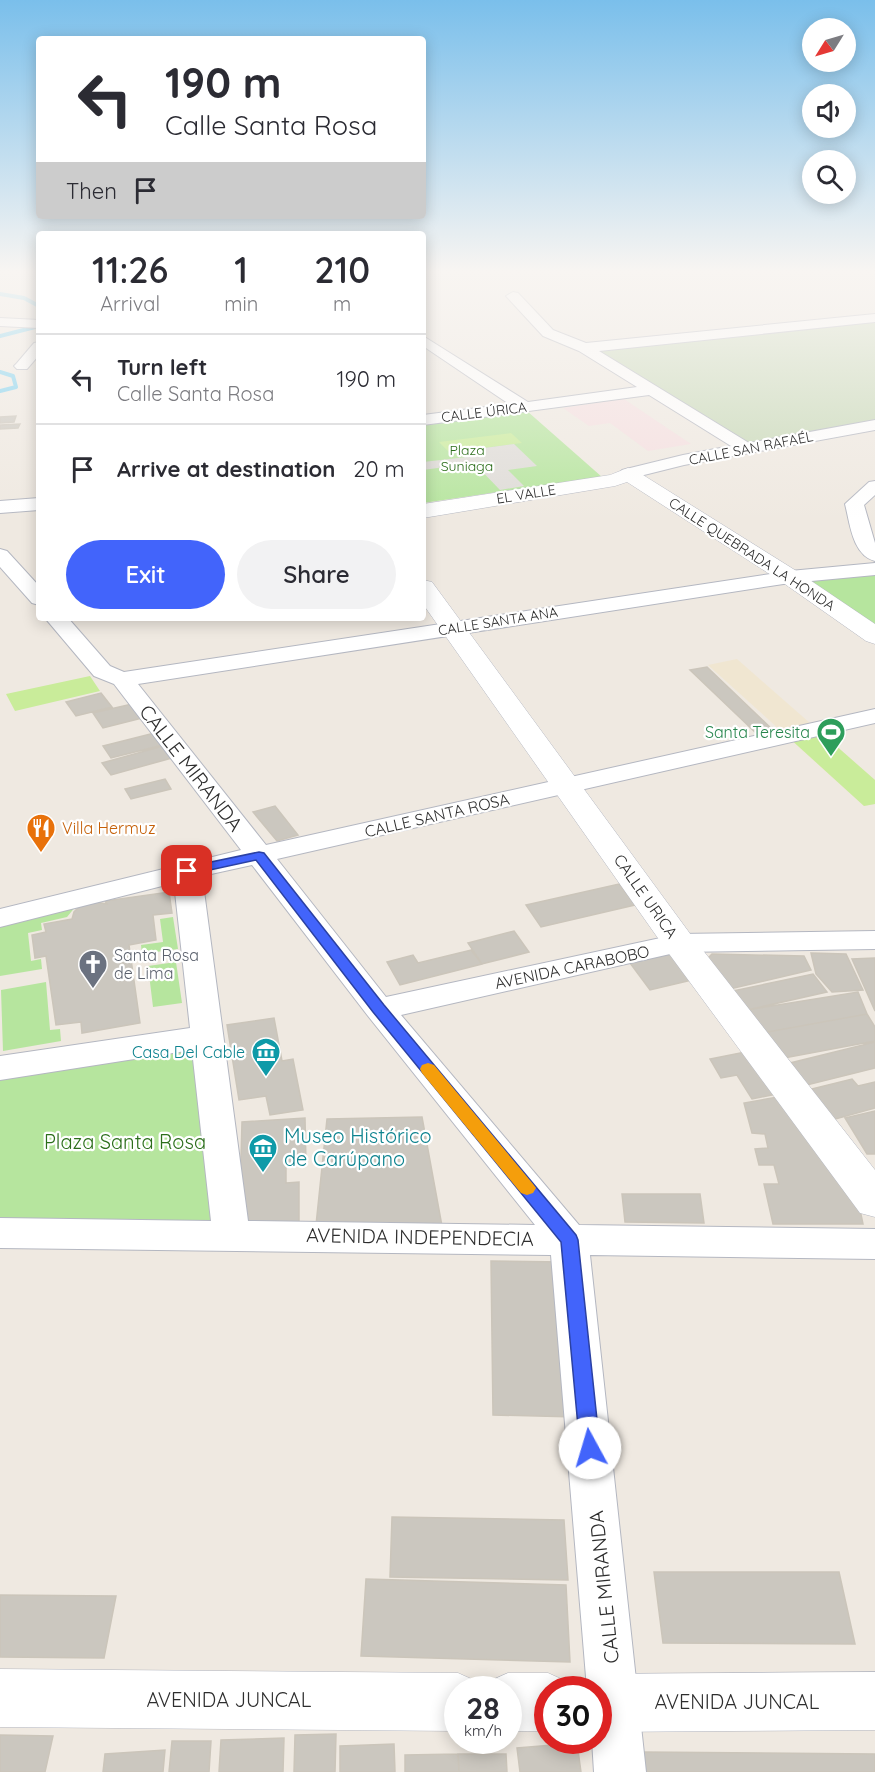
<!DOCTYPE html>
<meta charset="utf-8">
<style>
body{margin:0;font-family:Quicksand,sans-serif;background:#f2f2f3;color:#2b2b33;height:100vh;display:flex;flex-direction:column;font-size:22px;white-space:nowrap}
*{box-sizing:border-box;margin:0}
p{font-size:20px;color:#7c7c81}
.icon{flex:none;width:33px;height:33px;fill:none;stroke:currentColor;stroke-width:2;stroke-linecap:round;stroke-linejoin:round}
.map{position:relative;flex:1;overflow:hidden}
.details{position:absolute;left:36px;top:231px;width:390px;height:390px;display:flex;flex-direction:column;background:#fff;border-radius:6px;box-shadow:0 3px 15px #0003}
.details>*{flex:none}
.banner{position:absolute;left:36px;top:36px;width:390px;height:183px;border-radius:6px;box-shadow:0 3px 15px #0003;background:#fff;color:#2b2b33;overflow:hidden}
.needle{width:39px;rotate:233deg}
.tools{position:absolute;left:802px;top:18px;display:grid;gap:12px}
.tools a{display:grid;place-items:center;width:54px;height:54px;border-radius:50%;background:#fff;box-shadow:0 3px 15px #0003;font-size:30px}
.speed{position:absolute;left:444px;top:1676px;display:flex;gap:12px;font-size:30px;font-weight:700;text-align:center}
.speed>*{display:grid;place-content:center;width:78px;height:78px;border-radius:50%;background:#fff;box-shadow:0 3px 15px #0003;line-height:1}
.speed small{font-size:15px;font-weight:400}
.speed .limit{border:9px solid #d22;background:#fff;color:#111}
.pin{position:absolute;display:grid;place-items:center;width:51px;height:51px;color:#fff;margin:-26px;border-radius:12px;box-shadow:0 3px 9px #0006}
.me{position:absolute;width:66px;margin:-33px;rotate:354deg;stroke-linejoin:round;filter:drop-shadow(0 0 4px #0008)}
.turn{display:flex;align-items:center;gap:21px;height:126px;padding:0 30px;font-size:27px}
.turn .icon{width:78px;height:78px;stroke-width:2.5}
.turn b{display:block;font-size:42px;line-height:51px}
.then{display:flex;align-items:center;height:57px;padding:0 30px;background:#0003;gap:12px;font-size:22px}
.eta{display:flex;justify-content:space-evenly;align-items:center;height:102px;text-align:center}
.eta b{font-size:36px;font-weight:600;line-height:42px}
.cta{display:flex;gap:12px;margin-top:auto;padding:12px 30px}
.cta a{flex:1;height:69px;border-radius:36px;background:#4264fb;color:#fff;font-size:24px;font-weight:600;line-height:69px;text-align:center}
.cta a+a{background:#f2f2f3;color:#2b2b33}
ul{padding:0;list-style:none}
li{display:flex;align-items:center;gap:18px;height:90px;padding:0 30px;border-top:2px solid #e1e1e2}
li div{flex:1}
li b{display:block;font-size:22px}
li em{font-style:normal}
.map>svg:first-child{display:block}
.education{fill:#f0e6d1}
.medical{fill:#f5dfe0}
.green{fill:#b6e59e}
.cemetery{fill:#c8d9b8}
.pitch{fill:#c9ec9a}
.plaza{fill:#dfdcd8}
.lines{fill:none;stroke-linecap:round;stroke-linejoin:round}
.stream{stroke:#75cff0;stroke-width:4}
.building{fill:#cbc7bf;stroke:#cbc5ba;stroke-width:1.5}
.minor-casing{stroke:#b4b7c1;stroke-width:2}
.secondary-casing{stroke:#b4b7c1;stroke-width:1}
.minor{fill:#fff;fill-rule:evenodd}
.secondary{fill:#fff;fill-rule:evenodd}
.route{fill:#4264fb;stroke:#2b41a3;stroke-width:1.5}
.slow{fill:#f59e0b}
.labels{text-anchor:middle;stroke-width:4.5;stroke-linejoin:round;paint-order:stroke}
.far-street-label{font-size:14px;fill:#2e2e2e;stroke:#fff}
.far-park-label{font-size:14px;fill:#2c6e1b;stroke:#fff}
.leisure-label{font-size:16px;fill:#27864d;stroke:#fff;text-anchor:end}
.street-label{font-size:16px;fill:#2e2e2e;stroke:#fff}
.food-label{font-size:16px;fill:#c56008;stroke:#fff;text-anchor:start}
.worship-label{font-size:16px;fill:#5b616d;stroke:#fff;text-anchor:start}
.culture-label{font-size:16px;fill:#0d838f;stroke:#fff;text-anchor:end}
.near-street-label{font-size:20px;fill:#2e2e2e;stroke:#fff}
.near-culture-label{font-size:20px;fill:#0d838f;stroke:#fff;text-anchor:start}
.near-park-label{font-size:20px;fill:#2c6e1b;stroke:#fff}
</style>
<div class="map">
<svg width="875" height="1772" viewBox="0 0 875 1772">
<rect width="100%" height="100%" fill="#efe9e1"/>
<path class="education" d="M737 659 875 780V804L864 806 708 665Z"/>
<path class="medical" d="M624 399 691 444 648 451 610 423 589 426 563 408Z"/>
<path class="green" d="M527 411 602 477 423 503V425Z
M875 571V628L801 578Z
M76 906 67 917 41 923 42 930 28 933 31 961 41 959 42 969 0 976V922Z
M173 917 178 949 142 954 141 945 163 942 160 919Z
M176 962 182 1003 153 1007 148 966Z
M46 982 50 1030 60 1029 61 1041 3 1051 1 990Z
M206 1037 231 1234 0 1233V1068Z"/>
<path class="cemetery" d="M875 318V425L747 449 584 348Z"/>
<path class="pitch" d="M511 433 522 443 449 452 439 442Z
M90 676 100 691 15 711 6 694Z
M817 729 875 780V804L864 806 787 736Z"/>
<path class="plaza" d="M514 444 537 466 508 470 524 486 500 490 474 463 423 470V462L467 457 462 451Z"/>
<g class="lines">
<path class="stream" d="M0 294 24 298 39 306
M0 336 39 326
M0 372 13 376 16 387 0 391"/>
</g>
<path class="building" d="M16 416 14 422 0 423V417Z
M20 424 18 428 0 429V425Z
M707 667 775 732 758 735 690 670Z
M101 693 112 707 76 716 66 702Z
M136 703 146 717 103 728 93 713Z
M158 732 167 744 111 758 103 746Z
M170 744 179 756 111 775 102 763Z
M165 779 171 789 131 799 125 789Z
M275 806 298 835 277 841 253 812Z
M619 884 635 905 541 927 526 905Z
M169 892 172 913 153 915 156 940 129 945 140 1023 82 1033 81 1022 56 1025 46 956 35 958 32 935 46 932 44 924 72 919 74 912 80 906 95 902 107 904 105 901Z
M514 931 529 952 482 964 468 943Z
M471 950 482 964 400 985 387 962 413 955 418 963Z
M676 953 696 979 650 990 630 963Z
M811 953 846 954 863 990 832 992 816 974Z
M712 954 804 956 811 970 730 989 708 958Z
M875 958V1011L852 959Z
M813 974 827 992 747 1010 733 991Z
M858 992 867 1014 762 1033 747 1010Z
M867 1014 875 1027V1041L779 1059 762 1033Z
M274 1018 282 1061 293 1059 303 1110 270 1115 266 1096 239 1100 227 1025Z
M875 1042V1068L807 1085 790 1063Z
M750 1051 777 1094 752 1099 737 1075 721 1078 710 1059Z
M852 1079 858 1086 875 1082V1108L832 1120 808 1090Z
M783 1096 858 1200 863 1224H773L764 1184H779L774 1165H759L755 1149 768 1148 765 1134 752 1133 744 1103Z
M875 1111V1154H867L845 1118Z
M422 1117 442 1226 316 1225 327 1119Z
M305 1118 306 1163 286 1164V1183L299 1182V1226L239 1231 242 1122Z
M622 1194H700L704 1223 625 1222Z
M491 1261 564 1262 575 1417 493 1415Z
M392 1517 564 1520 568 1580 390 1577Z
M654 1572H839L855 1644 663 1643Z
M366 1579 566 1585 570 1662 361 1656Z
M0 1595 116 1596 104 1658 0 1657Z
M336 1734 335 1772H294L295 1735Z
M0 1735 53 1736 45 1772H0Z
M284 1738 283 1772H219L221 1740Z
M172 1741H211L209 1772H169Z
M577 1743 581 1772H520L517 1748Z
M394 1744 395 1772H340V1746Z
M165 1750 163 1772H103L105 1754Z
M642 1752 875 1754V1772H644Z
M458 1754 459 1772H405V1755Z
M458 1754H506L507 1772H459Z"/>
<g class="lines">
<g class="minor-casing">
<path id="minor" d="M513 292 518 293 553 330 586 343 875 314V322L599 351 749 443 875 420V430L684 465 628 479 622 478 619 474 622 470 683 455 731 446 649 395 423 425V415L509 404 423 346V336L528 402 637 387 579 351 543 336 506 296Z
M0 318 39 320V328L0 326Z
M39 342V355L27 369H17L14 366 17 363 34 343Z
M875 481V495L864 505 875 543V561C852 555 850 523 845 504L869 482Z
M39 498V510L0 513V501Z
M0 549 7 551 39 586V605L32 603 0 567Z
M875 563V575L790 583 138 684 266 845 875 709V723L277 859 386 997 679 934 875 931V949L679 952 401 1015 579 1225 875 1229V1259L590 1255 646 1772H594L592 1740H598V1689H587L551 1255 0 1248V1218L211 1221 192 1050 0 1080V1056L190 1028 174 883 0 927V909L241 850 114 684 94 676 45 618H68L110 666 124 672 790 571ZM252 865 368 1016 535 1225 248 1221 202 876Z"/>
</g>
<g class="secondary-casing">
<path id="secondary" d="M628 468 635 470 798 572 875 624V644L866 641 782 582 627 482 615 486 423 518V504L610 475Z
M423 580 432 582 691 935 875 1170V1217L860 1213 667 951 423 604Z
M0 1669 458 1673 478 1682 481 1689H458V1731L0 1727Z
M875 1672V1730L598 1732V1689H575L578 1683 598 1674Z
M508 1673H548L568 1682 571 1689H548V1731H508V1689H485L488 1682Z"/>
</g>
<use href="#minor" class="minor"/>
<use href="#secondary" class="secondary"/>
</g>
<linearGradient id="sky" x2="0" y2="1"><stop stop-color="#7abfeb"/><stop offset="0.52" stop-color="#f8f5f2"/><stop offset="1" stop-color="#f8f5f2" stop-opacity="0"/></linearGradient>
<rect width="875" height="521" fill="url(#sky)"/>
<path class="route" d="M259 852 264 853 384 1005 576 1235 578 1240 600 1448 597 1455 590 1457 583 1455 580 1448 561 1242 373 1012 256 860 187 875 180 871 187 867Z"/>
<path class="slow" d="M428 1063 434 1065 533 1184 536 1188 533 1193 527 1195 521 1193 422 1073 420 1069 422 1065Z"/>
<defs>
<g id="stadium-pin" transform="scale(1.5)"><path d="M0 17L-7.5 6A9.5 9.5 0 1 1 7.5 6Z" fill="#2e9e5b" stroke="#fff"/><path d="M0-5a6.5 5 0 1 0 0 10a6.5 5 0 1 0 0-10ZM-3.5-1.8h7v3.6h-7Z" fill="#fff"/></g>
<g id="restaurant-pin" transform="scale(1.5)"><path d="M0 17L-7.5 6A9.5 9.5 0 1 1 7.5 6Z" fill="#e8710a" stroke="#fff"/><path d="M-5-6h1v4h1v-4h1v4h1v-4h1v5L-1.5 .5V6h-2V.5L-5-1ZM5-6V6H3V1.5H1.5Q1.5-4 5-6Z" fill="#fff"/></g>
<g id="church-pin" transform="scale(1.5)"><path d="M0 17L-7.5 6A9.5 9.5 0 1 1 7.5 6Z" fill="#6b7280" stroke="#fff"/><path d="M-1.2-6h2.4v3.5h3.3v2.4h-3.3V6h-2.4V-.1h-3.3v-2.4h3.3Z" fill="#fff"/></g>
<g id="museum-pin" transform="scale(1.5)"><path d="M0 17L-7.5 6A9.5 9.5 0 1 1 7.5 6Z" fill="#0f9aa8" stroke="#fff"/><path d="M0-6L6-3V-2H-6V-3ZM-5-1h2V3h-2ZM-1-1h2V3h-2ZM3-1h2V3H3ZM-6 4H6V6H-6Z" fill="#fff"/></g>
</defs>
<g fill-rule="evenodd">
<use href="#stadium-pin" x="831" y="732"/>
<use href="#restaurant-pin" x="41" y="828"/>
<use href="#church-pin" x="93" y="964"/>
<use href="#museum-pin" x="266" y="1052"/>
<use href="#museum-pin" x="263" y="1148"/>
</g>
<g class="labels">
<g class="far-street-label">
<text transform="translate(484 412) rotate(-7)" y="5">CALLE ÚRICA</text>
<text transform="translate(751 448) rotate(-11)" y="5">CALLE SAN RAFAÉL</text>
<text transform="translate(526 494) rotate(-9)" y="5">EL VALLE</text>
<text transform="translate(752 554) rotate(33)" y="5">CALLE QUEBRADA LA HONDA</text>
<text transform="translate(498 621) rotate(-9)" y="5">CALLE SANTA ANA</text>
</g>
<g class="far-park-label">
<text x="467" y="455">Plaza<tspan x="467" dy="16">Suniaga</tspan></text>
</g>
<g class="leisure-label">
<text x="810" y="738">Santa Teresita</text>
</g>
<g class="street-label">
<text transform="translate(437 815) rotate(-13)" y="6">CALLE SANTA ROSA</text>
<text transform="translate(646 896) rotate(55)" y="6">CALLE URICA</text>
<text transform="translate(572 967) rotate(-12)" y="6">AVENIDA CARABOBO</text>
</g>
<g class="food-label">
<text x="62" y="834">Villa Hermuz</text>
</g>
<g class="worship-label">
<text x="114" y="961">Santa Rosa<tspan x="114" dy="18">de Lima</tspan></text>
</g>
<g class="culture-label">
<text x="245" y="1058">Casa Del Cable</text>
</g>
<g class="near-street-label">
<text transform="translate(191 768) rotate(52)" y="7">CALLE MIRANDA</text>
<text transform="translate(420 1237) rotate(1)" y="7">AVENIDA INDEPENDECIA</text>
<text transform="translate(604 1587) rotate(-96)" y="7">CALLE MIRANDA</text>
<text x="229" y="1707">AVENIDA JUNCAL</text>
<text x="737" y="1709">AVENIDA JUNCAL</text>
</g>
<g class="near-culture-label">
<text x="284" y="1143">Museo Histórico<tspan x="284" dy="23">de Carúpano</tspan></text>
</g>
<g class="near-park-label">
<text x="125" y="1149">Plaza Santa Rosa</text>
</g>
</g>
</svg>
<div class="tools">
<a><svg class="needle" viewBox="-14 -14 28 28"><path d="M0-13l5 13h-10z" fill="#e53935"/><path d="M0 13l5-13h-10z" fill="#7c7c81"/></svg></a>
<a><svg class="icon" aria-label="sound" viewBox="0 0 24 24"><path d="M4 9h4l5-4v14l-5-4H4zM17 9q2 3 0 6"/></svg></a>
<a><svg class="icon" aria-label="search" viewBox="0 0 24 24"><circle cx="10" cy="10" r="6"/><path d="M15 15l6 6"/></svg></a>
</div>
<div class="speed"><div>28<small>km/h</small></div><div class="limit">30</div></div>
<div class="pin" style="left:187px;top:871px;background:#d93025"><svg class="icon" aria-label="arrive" viewBox="0 0 24 24"><path d="M6 21V4h12l-3 4 3 4H6"/></svg></div>
<svg class="me" style="left:590px;top:1448px" viewBox="-20 -20 40 40"><circle r="19" fill="#fff"/><path d="M0-13L10 11 0 6-10 11z" fill="#4264fb"/></svg>
<div class="banner">
<div class="turn"><svg class="icon" aria-label="left" viewBox="0 0 24 24"><path d="M17 20v-9H6M10 6l-5 5 5 5"/></svg><div><b>190 m</b>Calle Santa Rosa</div></div>
<div class="then">Then<svg class="icon" aria-label="arrive" viewBox="0 0 24 24"><path d="M6 21V4h12l-3 4 3 4H6"/></svg></div>
</div>
<section class="details">
<div class="eta">
<div><b>11:26</b><p>Arrival</p></div>
<div><b>1</b><p>min</p></div>
<div><b>210</b><p>m</p></div>
</div>
<ul>
<li><svg class="icon" aria-label="left" viewBox="0 0 24 24"><path d="M17 20v-9H6M10 6l-5 5 5 5"/></svg><div><b>Turn left</b><p>Calle Santa Rosa</p></div><em>190 m</em></li>
<li><svg class="icon" aria-label="arrive" viewBox="0 0 24 24"><path d="M6 21V4h12l-3 4 3 4H6"/></svg><div><b>Arrive at destination</b></div><em>20 m</em></li>
</ul>
<div class="cta"><a>Exit</a><a>Share</a></div>
</section>
</div>
